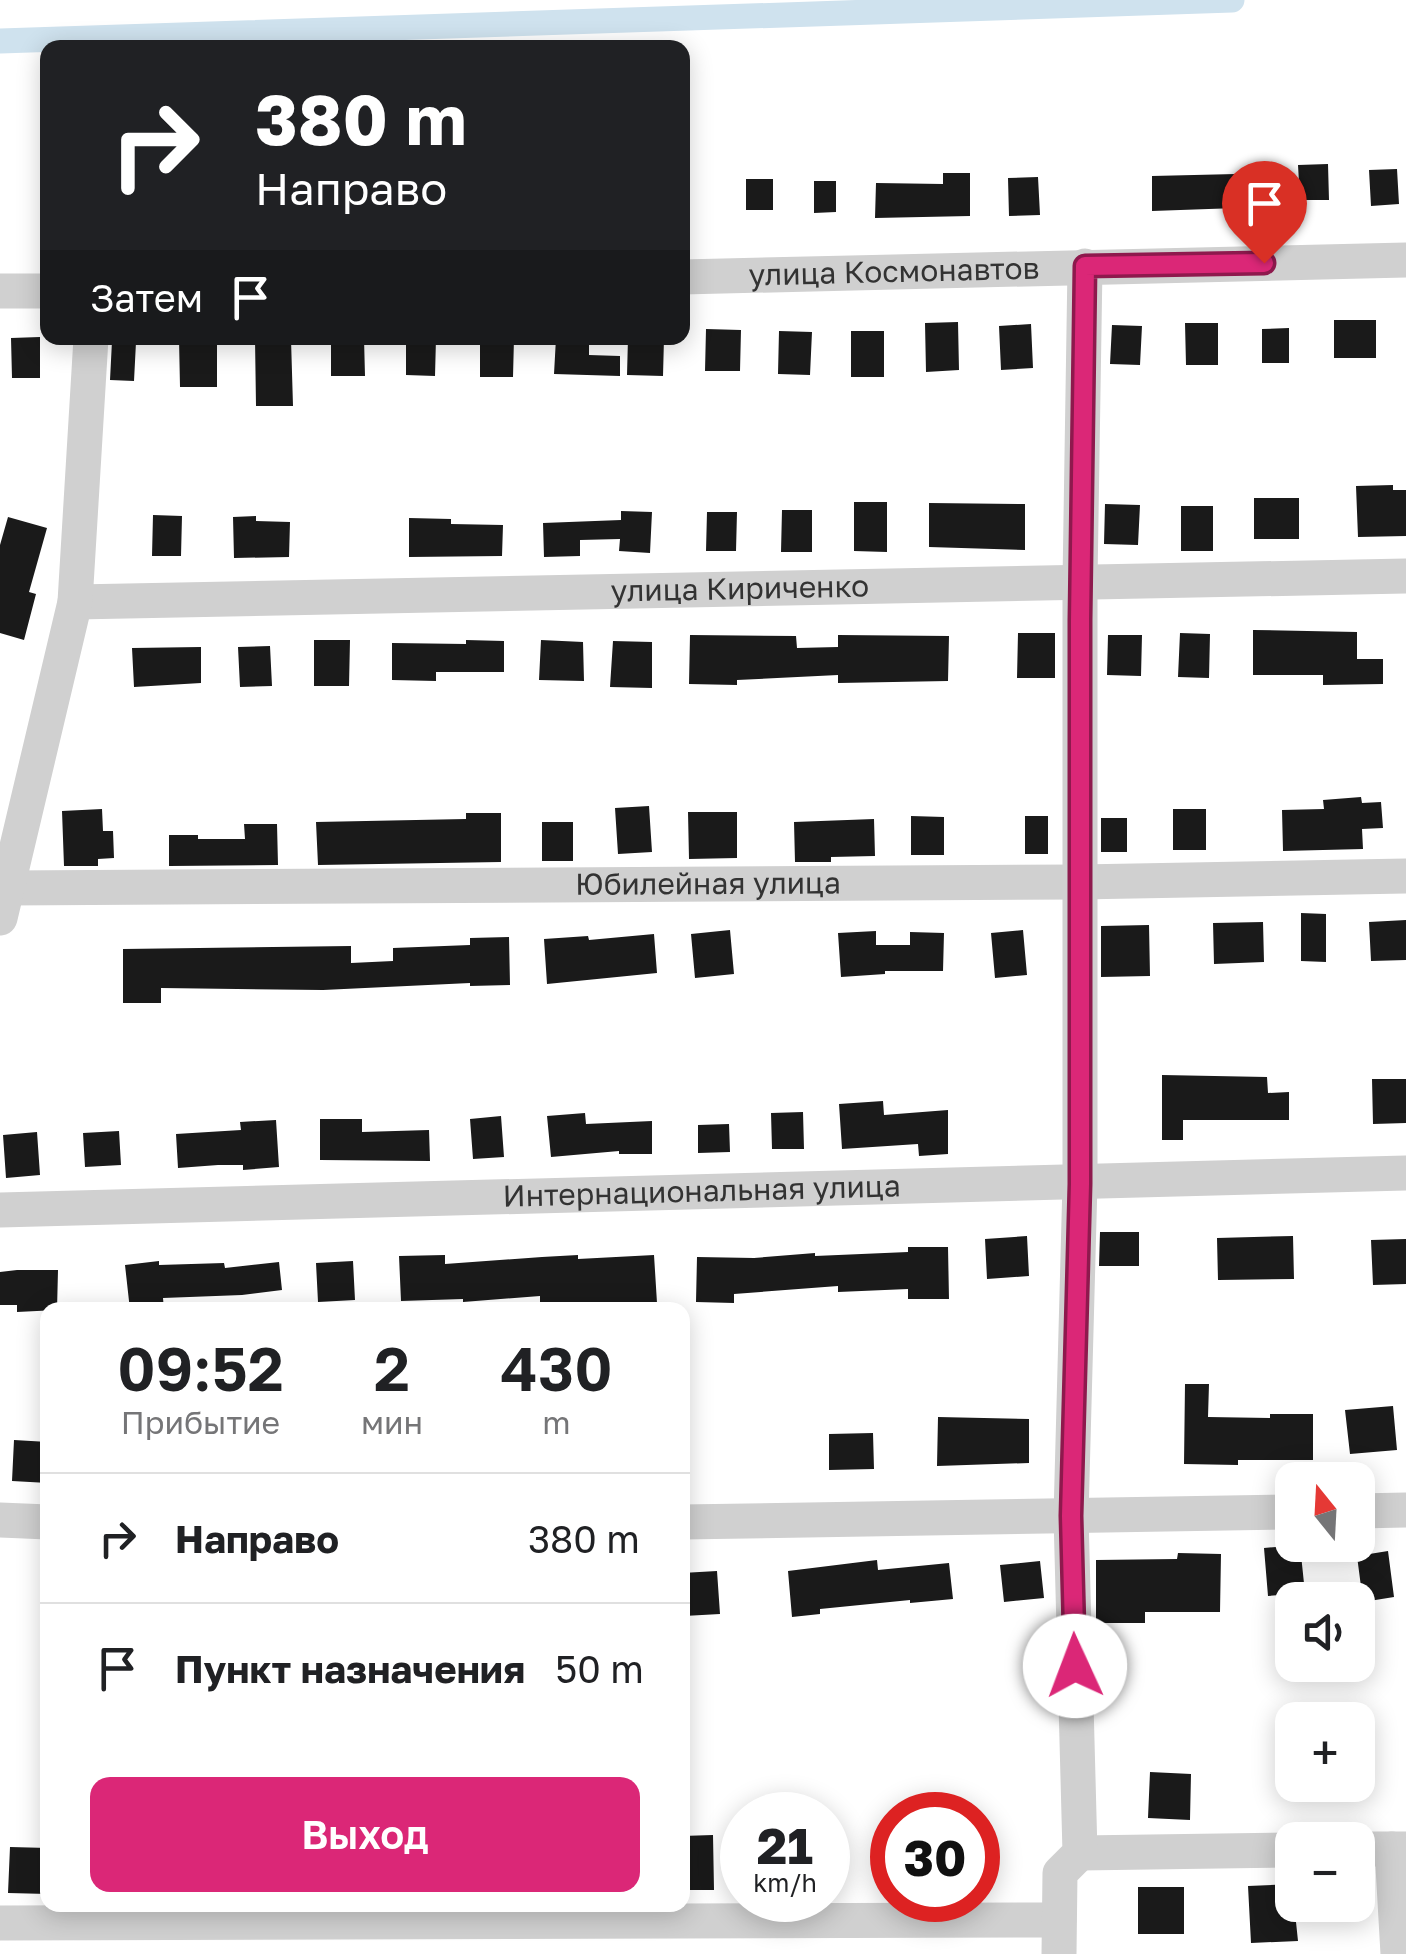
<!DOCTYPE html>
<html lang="ru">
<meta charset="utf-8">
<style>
body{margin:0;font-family:"Golos Text",sans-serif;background:#f6f6f6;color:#202124;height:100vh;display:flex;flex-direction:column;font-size:38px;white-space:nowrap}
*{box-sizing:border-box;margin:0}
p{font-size:32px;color:#757577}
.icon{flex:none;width:55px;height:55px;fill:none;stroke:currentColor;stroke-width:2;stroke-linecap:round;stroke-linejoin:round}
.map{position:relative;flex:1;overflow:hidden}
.drawer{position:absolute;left:40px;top:1302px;width:650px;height:610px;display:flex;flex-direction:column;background:#fff;border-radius:20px;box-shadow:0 5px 25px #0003}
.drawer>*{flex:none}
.hud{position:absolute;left:40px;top:40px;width:650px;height:305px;border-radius:20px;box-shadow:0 5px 25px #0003;background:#202124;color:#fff;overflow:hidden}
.needle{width:65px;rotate:342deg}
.buttons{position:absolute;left:1275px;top:1462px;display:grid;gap:20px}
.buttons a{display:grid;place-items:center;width:100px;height:100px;border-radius:20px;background:#fff;box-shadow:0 5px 25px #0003;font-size:50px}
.speed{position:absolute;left:720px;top:1792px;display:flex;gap:20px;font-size:50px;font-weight:700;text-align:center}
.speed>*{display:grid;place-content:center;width:130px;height:130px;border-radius:50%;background:#fff;box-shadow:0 5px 25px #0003;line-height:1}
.speed small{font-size:25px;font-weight:400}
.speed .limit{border:15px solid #d22;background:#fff;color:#111}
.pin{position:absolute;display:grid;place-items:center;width:85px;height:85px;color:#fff;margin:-102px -42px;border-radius:50% 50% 50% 0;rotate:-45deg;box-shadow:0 0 10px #0007}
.pin .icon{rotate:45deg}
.me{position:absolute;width:110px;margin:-55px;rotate:358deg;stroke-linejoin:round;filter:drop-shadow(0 0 8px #0008)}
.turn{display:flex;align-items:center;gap:35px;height:210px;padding:0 50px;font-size:45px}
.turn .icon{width:130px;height:130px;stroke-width:2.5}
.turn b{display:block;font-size:70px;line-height:85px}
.then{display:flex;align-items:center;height:95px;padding:0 50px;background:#0003;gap:20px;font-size:38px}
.eta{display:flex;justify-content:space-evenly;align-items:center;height:170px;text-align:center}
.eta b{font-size:60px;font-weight:600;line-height:70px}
.button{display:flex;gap:20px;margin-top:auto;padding:20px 50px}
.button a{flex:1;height:115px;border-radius:20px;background:#db2777;color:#fff;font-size:40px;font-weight:600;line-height:115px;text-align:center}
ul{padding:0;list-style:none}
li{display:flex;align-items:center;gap:30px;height:130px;padding:0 50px;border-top:2px solid #e0e0e0}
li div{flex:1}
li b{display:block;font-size:38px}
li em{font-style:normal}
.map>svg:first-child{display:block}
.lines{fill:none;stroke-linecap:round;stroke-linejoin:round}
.canal{stroke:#cfe2ee;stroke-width:25}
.building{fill:#1a1a1a}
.minor{stroke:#d0d0d0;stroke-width:35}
.route-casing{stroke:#8e194d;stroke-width:25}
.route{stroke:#db2777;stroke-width:18}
.labels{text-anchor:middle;stroke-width:10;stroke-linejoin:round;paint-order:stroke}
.street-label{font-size:30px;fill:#333;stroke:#fff}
</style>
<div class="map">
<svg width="1406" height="1954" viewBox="0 0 1406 1954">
<rect width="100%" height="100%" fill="#fff"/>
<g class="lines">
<path class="canal" d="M0 41 1232 0"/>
</g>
<path class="building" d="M1328 164 1329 200H1300L1298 165Z
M1397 169 1399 204 1371 206 1369 170Z
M943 173H970V216L875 218 876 183 943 184Z
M1236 174 1237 208 1152 211V176Z
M1038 177 1040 215 1009 216 1008 178Z
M746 179H773V210H746Z
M814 181H836V212L814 213Z
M1334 320H1376V358H1334Z
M958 322 959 370 926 372 925 323Z
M1185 323H1218V365H1186Z
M1031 324 1033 368 1001 370 999 326Z
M1112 325 1142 326 1140 365 1110 364Z
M1289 328V363H1262V329Z
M706 329 741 330 740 371H705Z
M779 331 812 332 810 375 778 374Z
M851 331H884V377H851Z
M40 337V378H12L11 338Z
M331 338H364L365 376H331Z
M406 338H436L435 376 406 375Z
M480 338H514L513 377H480Z
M556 338H589V355L620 356V376L554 374Z
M628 338H664L663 376 627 375Z
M179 339H217V387H180Z
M255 339H291L293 406H256Z
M112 341 136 342 134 381 110 380Z
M1393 485V490H1406V536L1358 537 1356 486Z
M1254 498H1299V539H1254Z
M854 502H887V552L854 551Z
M929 503 1025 504V550L929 547Z
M1105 504 1140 505 1138 545 1104 544Z
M1181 506H1213V551H1181Z
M782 510H812V552H781Z
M621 511 652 512 650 553 619 551 620 539 580 540V556L544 557 543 523 621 520Z
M707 512H737L736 551H706Z
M153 515 182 516 181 556H152Z
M256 516V521L290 522 289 557 234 558 233 517Z
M8 517 47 528 29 592 36 594 24 640 0 633V545Z
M409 518 451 519V524L503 525 502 556 409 557Z
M1253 630 1357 632V659H1383V684L1323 685V675H1253Z
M1018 633H1055V678H1017Z
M1180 633 1210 634 1209 678 1178 677Z
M690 635 796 636 797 648 838 647V635L949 636 948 681 838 683V675L737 680V685L689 684Z
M1108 635H1142L1141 676 1107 675Z
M314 640H350L349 686H314Z
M466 640 504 641V672H436V681L392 680V643L466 644Z
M541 640 583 642 584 681 539 680Z
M613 641 652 642V688L610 687Z
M270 646 272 686 240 687 238 647Z
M201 647V683L134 687 132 648Z
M1361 797 1362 803 1381 802 1383 828 1362 829 1363 849 1283 851 1282 810 1324 809 1323 800Z
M649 806 652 852 618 854 615 808Z
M102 809 103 831H113L114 858 98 859V866H64L62 811Z
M1173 809H1206V850H1173Z
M688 812H737V858L689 859Z
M466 813H501V862L318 865 316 822 466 819Z
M911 816 944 817V855H911Z
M1025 816H1048V854H1025Z
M1101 818H1127V852H1101Z
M874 819 875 856 831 857V862H795L794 822Z
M542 822H573V861H542Z
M244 824H277L278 865 169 866V835H198V839H245Z
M1301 913 1326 914V962L1301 961Z
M1406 920V960L1371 961 1369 922Z
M1263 922 1264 962 1214 964 1213 923Z
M1149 925 1150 976 1101 977V926Z
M730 930 734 974 695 978 691 934Z
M1023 930 1027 975 995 978 991 933Z
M876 931V945H910V932L944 933 943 971H885V974L841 977 838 933Z
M654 934 657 973 547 984 544 939 588 936 589 940Z
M509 937 510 985 470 986V983L323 990 161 988V1003H123V949L351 946V963L393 961V948L470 945V938Z
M1162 1075 1267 1077 1268 1093 1289 1092V1120H1183V1140H1162Z
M1372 1079H1406V1123L1373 1124Z
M883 1101 884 1115 948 1110V1154L919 1156 918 1144 842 1149 839 1104Z
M803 1112 804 1149H772L771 1113Z
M585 1113 586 1124 652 1121V1154H619V1151L551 1157 547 1116Z
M501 1116 504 1157 473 1159 470 1119Z
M320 1119H362V1132L429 1130 430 1161 320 1160Z
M276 1120 279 1167 243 1170V1165H218L178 1168 176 1134 241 1130 240 1122Z
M729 1124 730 1152 698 1153V1125Z
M119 1131 121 1165 85 1167 83 1133Z
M37 1132 40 1175 6 1178 3 1135Z
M1100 1232H1139V1266H1099Z
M1027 1236 1029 1276 987 1279 985 1239Z
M1293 1236 1294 1279 1218 1280 1217 1238Z
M1406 1239V1284L1373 1285 1371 1240Z
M908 1247H948L949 1299H908V1289L838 1292V1286L734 1294V1303L696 1302 697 1257 754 1258 815 1253V1256L908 1252Z
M445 1255V1264L542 1257 578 1255V1259L654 1255 657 1303 540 1305V1296L463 1302V1299L401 1301 399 1256Z
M159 1261V1265L224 1263 225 1268 279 1262 282 1290 242 1295 163 1298 164 1310H130L125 1265Z
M353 1261 355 1300 318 1302 316 1263Z
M17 1270H58L57 1310 17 1312V1305H0V1272Z
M1185 1384H1209L1208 1417 1270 1418V1414H1313V1460H1238V1465L1184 1464Z
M1393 1406 1397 1450 1350 1454 1345 1410Z
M938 1417 1029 1419V1463L937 1466Z
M873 1433 874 1469 829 1470V1434Z
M14 1440 48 1442V1483L12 1481Z
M1300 1545 1305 1593 1268 1596 1264 1548Z
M1388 1551 1394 1597 1363 1602 1357 1556Z
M1178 1553 1221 1554 1220 1612H1145V1623H1096V1560L1177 1559Z
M877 1560 878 1570 949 1563 953 1599 910 1603V1600L820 1609V1614L792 1617 788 1571Z
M1040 1561 1044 1598 1004 1602 1000 1565Z
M717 1571 720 1614 684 1616 682 1573Z
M1150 1772 1191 1774 1190 1820 1148 1818Z
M713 1835 714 1890H682V1836Z
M10 1847 48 1848V1894L8 1893Z
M1292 1884 1298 1941 1251 1943 1248 1886Z
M1138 1887H1184V1934H1138Z"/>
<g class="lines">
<g class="minor">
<path id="s1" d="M682 277 1406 260"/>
<path d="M0 291H48"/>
<path id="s2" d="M75 602 1406 576"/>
<path id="s3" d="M8 888 1079 882 1406 876"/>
<path d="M0 918 75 602 91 338"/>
<path id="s4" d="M0 1210 1406 1173"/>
<path d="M1358 1511 1406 1510"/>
<path d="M0 1520 48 1522"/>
<path d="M682 1522 1292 1512"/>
<path d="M1358 1849H1406"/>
<path d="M1392 1849 1398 1954"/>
<path d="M1080 1853 1292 1850"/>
<path d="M0 1923 1059 1920"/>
<path d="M1059 1954 1060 1873 1080 1853 1071 1516 1080 1183V581L1085 266"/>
</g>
</g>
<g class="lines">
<g class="route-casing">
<path id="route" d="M1075 1666 1071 1516 1080 1184V620L1085 266 1264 263"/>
</g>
<use href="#route" class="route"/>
</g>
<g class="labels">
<g class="street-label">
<text dy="10" stroke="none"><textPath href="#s1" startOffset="212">улица Космонавтов</textPath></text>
<text dy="10" stroke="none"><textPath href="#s2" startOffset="665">улица Кириченко</textPath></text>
<text dy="10" stroke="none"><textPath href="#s3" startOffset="700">Юбилейная улица</textPath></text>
<text dy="10" stroke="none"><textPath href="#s4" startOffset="702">Интернациональная улица</textPath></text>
</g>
</g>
</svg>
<div class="buttons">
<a><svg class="needle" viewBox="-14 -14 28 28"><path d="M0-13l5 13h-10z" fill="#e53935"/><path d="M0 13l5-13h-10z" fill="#757577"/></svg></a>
<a><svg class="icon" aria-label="sound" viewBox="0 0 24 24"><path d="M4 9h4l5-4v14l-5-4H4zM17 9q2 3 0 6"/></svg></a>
<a>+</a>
<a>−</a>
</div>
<div class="speed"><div>21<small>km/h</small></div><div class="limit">30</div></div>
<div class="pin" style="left:1264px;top:263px;background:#d93025"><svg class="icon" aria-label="arrive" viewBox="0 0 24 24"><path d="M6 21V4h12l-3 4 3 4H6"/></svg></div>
<svg class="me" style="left:1075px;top:1666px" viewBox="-20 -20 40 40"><circle r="19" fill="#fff"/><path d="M0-13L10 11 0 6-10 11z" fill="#db2777"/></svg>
<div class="hud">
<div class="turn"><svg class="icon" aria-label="right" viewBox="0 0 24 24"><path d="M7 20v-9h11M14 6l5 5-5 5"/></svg><div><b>380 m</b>Направо</div></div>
<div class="then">Затем<svg class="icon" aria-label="arrive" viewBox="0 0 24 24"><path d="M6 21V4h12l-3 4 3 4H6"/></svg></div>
</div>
<section class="drawer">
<div class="eta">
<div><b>09:52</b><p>Прибытие</p></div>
<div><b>2</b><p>мин</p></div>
<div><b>430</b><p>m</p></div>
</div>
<ul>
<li><svg class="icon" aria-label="right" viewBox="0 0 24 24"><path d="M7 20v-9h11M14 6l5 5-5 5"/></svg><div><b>Направо</b></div><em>380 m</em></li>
<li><svg class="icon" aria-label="arrive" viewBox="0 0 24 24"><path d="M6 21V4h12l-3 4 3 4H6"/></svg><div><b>Пункт назначения</b></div><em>50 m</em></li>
</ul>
<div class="button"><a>Выход</a></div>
</section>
</div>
